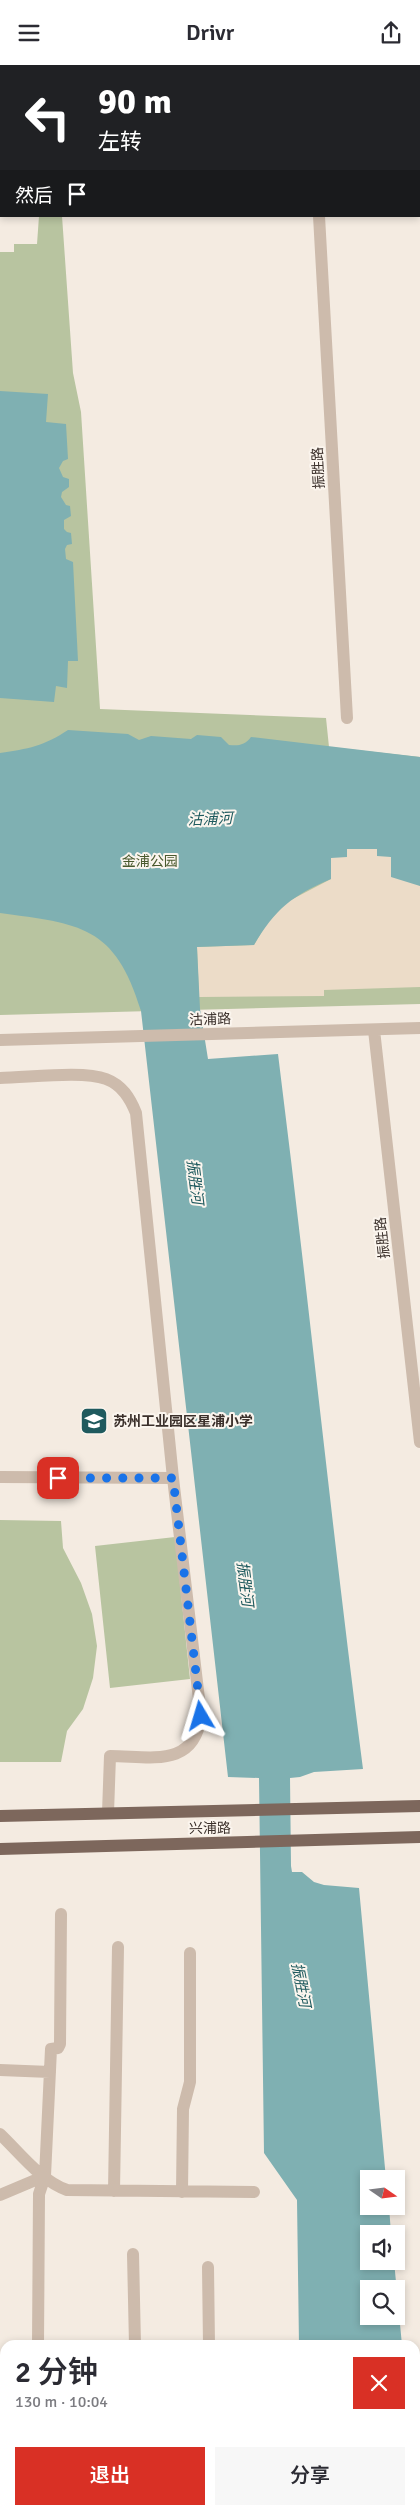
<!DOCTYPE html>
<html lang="zh">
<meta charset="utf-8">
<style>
body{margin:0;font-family:Signika,"Noto Sans SC",sans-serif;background:#f7f7f7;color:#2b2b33;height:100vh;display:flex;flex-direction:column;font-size:19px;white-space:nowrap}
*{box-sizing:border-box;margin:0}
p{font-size:16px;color:#7c7c81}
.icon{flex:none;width:28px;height:28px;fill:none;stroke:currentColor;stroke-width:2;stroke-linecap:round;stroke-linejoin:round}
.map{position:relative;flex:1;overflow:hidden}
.side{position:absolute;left:0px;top:2275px;width:420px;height:175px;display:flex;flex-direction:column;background:#fff;border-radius:15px 15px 0 0;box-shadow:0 2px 8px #0003}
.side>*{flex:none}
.hud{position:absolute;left:0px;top:0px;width:420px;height:152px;box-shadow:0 2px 8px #0003;background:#202124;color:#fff;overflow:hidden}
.needle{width:32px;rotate:104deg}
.tools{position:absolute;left:360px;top:2105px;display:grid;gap:10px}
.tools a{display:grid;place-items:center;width:45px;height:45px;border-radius:0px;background:#fff;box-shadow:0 2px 8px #0003;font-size:25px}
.pin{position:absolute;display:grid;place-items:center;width:42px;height:42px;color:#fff;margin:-21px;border-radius:10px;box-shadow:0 2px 8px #0006}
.me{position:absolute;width:55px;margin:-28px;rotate:353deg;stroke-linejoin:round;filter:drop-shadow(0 0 4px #0008)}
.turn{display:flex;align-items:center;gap:18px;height:105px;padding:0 15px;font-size:22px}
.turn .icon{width:65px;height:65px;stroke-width:2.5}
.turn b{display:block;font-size:35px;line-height:42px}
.then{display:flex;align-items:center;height:48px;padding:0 15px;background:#0003;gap:10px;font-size:19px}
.round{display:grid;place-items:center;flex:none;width:52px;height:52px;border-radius:0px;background:#f7f7f7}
.head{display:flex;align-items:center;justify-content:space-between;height:85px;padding:0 15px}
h1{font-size:30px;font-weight:600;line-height:38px}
.action{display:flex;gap:10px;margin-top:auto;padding:10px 15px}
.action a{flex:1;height:58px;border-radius:0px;background:#d93025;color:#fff;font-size:20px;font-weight:600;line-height:58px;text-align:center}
.action a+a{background:#f7f7f7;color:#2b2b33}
header{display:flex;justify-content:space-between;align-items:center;height:65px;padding:0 15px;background:#fff;font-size:22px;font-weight:600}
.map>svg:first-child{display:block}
.green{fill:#b8c4a0}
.plaza{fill:#ecdcc8}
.water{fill:#7fb0b2;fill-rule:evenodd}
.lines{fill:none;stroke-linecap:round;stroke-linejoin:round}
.minor{stroke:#cdbbac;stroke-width:12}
.major{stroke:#7d675c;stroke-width:12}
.route{stroke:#1a73e8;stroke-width:9;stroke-dasharray:0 16.2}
.labels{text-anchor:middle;stroke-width:4;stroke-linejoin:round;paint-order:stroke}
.street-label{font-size:14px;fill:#3b302b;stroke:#fbf5ee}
.park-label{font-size:14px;fill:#4a5a2e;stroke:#fbf5ee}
.poi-label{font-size:14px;font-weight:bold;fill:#3b302b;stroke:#fbf5ee;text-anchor:start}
.water-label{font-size:15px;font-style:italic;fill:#1f5a5e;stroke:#fbf5ee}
</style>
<header><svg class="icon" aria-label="menu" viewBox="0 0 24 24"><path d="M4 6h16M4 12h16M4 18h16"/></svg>Drivr<svg class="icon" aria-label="share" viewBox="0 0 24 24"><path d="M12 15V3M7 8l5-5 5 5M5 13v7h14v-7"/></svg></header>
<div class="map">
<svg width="420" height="2450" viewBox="0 0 420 2450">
<rect width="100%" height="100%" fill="#f4ebe1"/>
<path class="green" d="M39 151H62L73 308 81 347 100 644 326 653 329 682 420 692V939L0 950V187H14V179H37Z
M0 1455 61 1456 63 1483 81 1518 92 1549 97 1581 93 1613 83 1644 67 1666 61 1697H0Z
M175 1472 190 1614 110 1623 95 1481Z"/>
<path class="plaza" d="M347 784H377L391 792 420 821V922L324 925V931L199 932 197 882 254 880 267 858 287 837 331 814V793Z"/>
<path class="water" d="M0 326 48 329 46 357 66 359 68 394 63 396 59 403 63 412 69 414V422L62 427 61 432 66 440 70 441 71 451 64 455V464L67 467 71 468 72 479 67 480 65 484 66 494 73 497 78 596H68L67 623 56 621 54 637 0 633Z
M68 665 128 669 139 675 151 671 191 674 197 670 221 672 229 680C239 681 245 680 251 672L420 692V821L391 812V792L377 791V784H347V792L331 793V814C293 830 275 844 254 880L197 882 200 944 208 994 278 989C308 1227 332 1466 363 1704L314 1707 300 1712 290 1713 291 1801 292 1807H302L314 1817 324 1820 359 1823 386 2114H369V2141H389L391 2169H369V2196H394L402 2280H299L297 2135 264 2088 259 1713 228 1712 141 946C115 860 80 859 0 848V688C28 684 44 681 68 665ZM369 2224H396V2251H369Z
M415 2422 418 2450H302L301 2445H415Z"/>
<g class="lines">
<path class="minor" d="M109 0 110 1
M161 0V1
M246 0V1
M313 0V1
M0 121H1
M419 130H420
M319 151 347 653
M374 965 420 1377
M0 975 420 963
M0 1013C26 1013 83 1005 106 1014 122 1020 130 1033 136 1048L173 1413 201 1651C194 1704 150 1691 110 1691L108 1748
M0 1412 173 1413
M0 2005 50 2007
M0 2069C20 2088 41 2116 67 2125L254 2127
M114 2126 118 1882
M182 2127 183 2044 190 2017V1888
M0 2130 45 2111
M133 2189 135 2280
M208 2202 209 2280
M38 2280 39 2129 45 2111 51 1984 58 1983 60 1979 61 1849
M0 2358H5
M139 2445V2450
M211 2445V2450
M37 2450V2445"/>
<path class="major" d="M0 1751 420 1741
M0 1784 420 1772"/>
</g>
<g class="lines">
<path class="route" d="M58 1413H173L201 1651"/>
</g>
<defs>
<g id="school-square" transform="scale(1.4375)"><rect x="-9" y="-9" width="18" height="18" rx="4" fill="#1f5a5e" stroke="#fbf5ee"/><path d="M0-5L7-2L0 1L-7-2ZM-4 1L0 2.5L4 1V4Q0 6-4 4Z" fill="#fff"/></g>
</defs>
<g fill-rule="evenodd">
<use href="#school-square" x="94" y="1356"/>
</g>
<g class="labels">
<g class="street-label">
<text transform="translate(318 403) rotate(-93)" y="5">振胜路</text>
<text transform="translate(210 954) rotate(-2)" y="5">沽浦路</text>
<text transform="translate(382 1173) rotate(-96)" y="5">振胜路</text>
<text transform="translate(210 1763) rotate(-1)" y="5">兴浦路</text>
</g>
<g class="park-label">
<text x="150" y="801">金浦公园</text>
</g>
<g class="poi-label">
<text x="113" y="1361">苏州工业园区星浦小学</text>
</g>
<g class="water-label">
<text transform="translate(210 754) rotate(-2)" y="5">沽浦河</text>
<text transform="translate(195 1117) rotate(83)" y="5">振胜河</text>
<text transform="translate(245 1519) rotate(83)" y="5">振胜河</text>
<text transform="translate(301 1920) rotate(79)" y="5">振胜河</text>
</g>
</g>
</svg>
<div class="tools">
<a><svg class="needle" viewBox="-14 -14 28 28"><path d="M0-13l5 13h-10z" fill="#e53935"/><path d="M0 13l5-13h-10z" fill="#7c7c81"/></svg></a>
<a><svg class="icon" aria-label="sound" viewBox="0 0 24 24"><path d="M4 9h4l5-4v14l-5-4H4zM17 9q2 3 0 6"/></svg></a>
<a><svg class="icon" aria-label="search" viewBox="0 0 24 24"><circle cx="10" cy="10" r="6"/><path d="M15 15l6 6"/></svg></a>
</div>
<div class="pin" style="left:58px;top:1413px;background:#d93025"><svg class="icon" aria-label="arrive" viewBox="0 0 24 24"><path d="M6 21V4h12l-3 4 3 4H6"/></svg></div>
<svg class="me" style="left:201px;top:1651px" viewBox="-20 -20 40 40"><path d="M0-17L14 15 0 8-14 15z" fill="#1a73e8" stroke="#fff" stroke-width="4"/></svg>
<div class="hud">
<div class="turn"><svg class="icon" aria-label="left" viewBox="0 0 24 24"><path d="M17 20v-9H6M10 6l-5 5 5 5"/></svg><div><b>90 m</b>左转</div></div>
<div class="then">然后<svg class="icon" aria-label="arrive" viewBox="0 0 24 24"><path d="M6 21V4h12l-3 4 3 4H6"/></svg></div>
</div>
<section class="side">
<div class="head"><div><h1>2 分钟</h1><p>130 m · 10:04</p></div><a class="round" style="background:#d93025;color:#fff"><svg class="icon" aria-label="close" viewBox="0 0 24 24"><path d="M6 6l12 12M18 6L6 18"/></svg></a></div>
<div class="action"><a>退出</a><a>分享</a></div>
</section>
</div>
